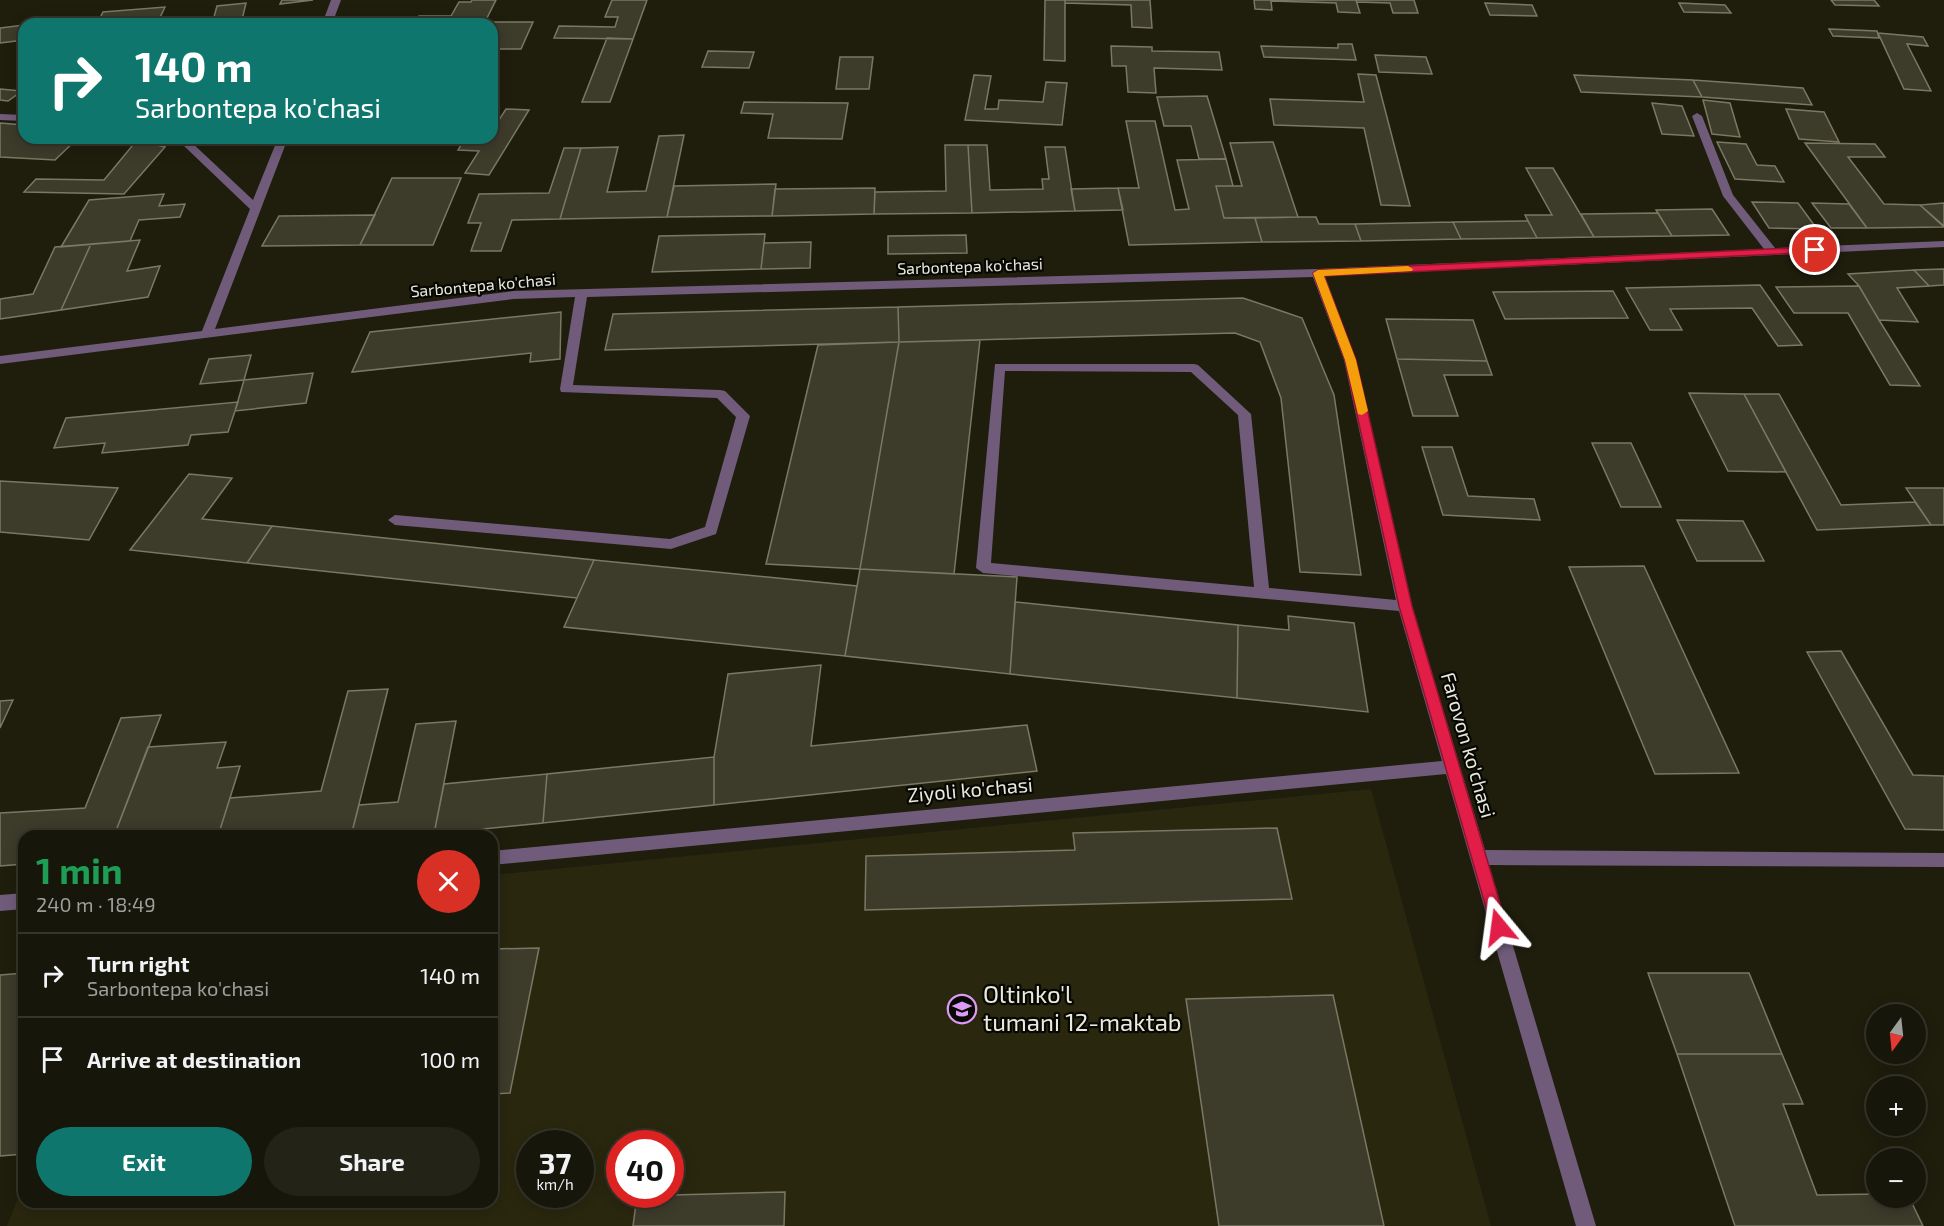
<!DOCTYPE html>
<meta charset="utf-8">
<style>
body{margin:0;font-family:"Exo 2",sans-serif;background:#242318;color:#f1f3f6;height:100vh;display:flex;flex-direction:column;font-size:22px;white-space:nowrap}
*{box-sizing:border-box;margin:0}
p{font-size:20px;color:#9e9f9c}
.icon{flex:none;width:33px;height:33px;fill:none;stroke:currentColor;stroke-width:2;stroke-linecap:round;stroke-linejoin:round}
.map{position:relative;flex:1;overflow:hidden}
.drawer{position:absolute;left:18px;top:830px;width:480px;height:378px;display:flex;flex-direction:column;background:#17160a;border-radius:18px;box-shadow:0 3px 15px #0003,0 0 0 2px #36352b}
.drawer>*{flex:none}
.hud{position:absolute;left:18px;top:18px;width:480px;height:126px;border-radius:18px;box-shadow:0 3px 15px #0003,0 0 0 2px #36352b;background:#0f766e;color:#fff;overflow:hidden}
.needle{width:39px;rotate:195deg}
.buttons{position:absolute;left:1866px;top:1004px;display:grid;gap:12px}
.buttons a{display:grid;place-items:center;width:60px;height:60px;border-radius:50%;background:#17160a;box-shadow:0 3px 15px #0003,0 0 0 2px #36352b;font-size:30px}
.speed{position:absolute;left:516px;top:1130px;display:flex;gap:12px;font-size:30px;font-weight:700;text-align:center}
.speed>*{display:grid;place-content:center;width:78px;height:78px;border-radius:50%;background:#17160a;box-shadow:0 3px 15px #0003,0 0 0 2px #36352b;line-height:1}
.speed small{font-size:15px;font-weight:400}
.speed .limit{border:9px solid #d22;background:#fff;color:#111}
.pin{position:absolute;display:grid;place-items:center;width:51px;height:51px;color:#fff;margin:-26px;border:3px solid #fff;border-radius:50%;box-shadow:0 2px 6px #0007}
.me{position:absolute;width:66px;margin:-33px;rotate:344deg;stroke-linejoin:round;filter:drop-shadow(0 0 4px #0008)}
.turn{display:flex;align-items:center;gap:21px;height:126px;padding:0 18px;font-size:27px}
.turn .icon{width:78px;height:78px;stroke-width:2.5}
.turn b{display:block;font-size:42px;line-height:51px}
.round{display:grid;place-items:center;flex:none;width:63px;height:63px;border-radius:32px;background:#242318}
.overview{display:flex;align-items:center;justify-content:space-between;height:102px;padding:0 18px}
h1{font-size:36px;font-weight:700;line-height:45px;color:#1e9e55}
.button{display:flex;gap:12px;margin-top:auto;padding:12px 18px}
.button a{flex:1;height:69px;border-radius:36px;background:#0f766e;color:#fff;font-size:24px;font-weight:700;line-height:69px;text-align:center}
.button a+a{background:#242318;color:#f1f3f6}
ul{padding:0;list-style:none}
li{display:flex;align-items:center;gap:18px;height:84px;padding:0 18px;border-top:2px solid #36352b}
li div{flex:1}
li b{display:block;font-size:22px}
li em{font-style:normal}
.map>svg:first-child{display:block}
.built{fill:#2a270f;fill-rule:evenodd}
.building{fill:#3d3b2a;stroke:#7a7865;stroke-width:1.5}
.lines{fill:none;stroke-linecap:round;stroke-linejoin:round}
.minor{fill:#705c7a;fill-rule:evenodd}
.route{fill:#e11d48;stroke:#92132f;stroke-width:1.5}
.slow{fill:#f59e0b}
.labels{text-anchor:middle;stroke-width:4.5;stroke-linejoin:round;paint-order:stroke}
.far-street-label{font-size:16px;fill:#eae9df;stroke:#080803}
.street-label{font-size:20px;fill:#eae9df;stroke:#080803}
.near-poi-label{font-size:24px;fill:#eae9df;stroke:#080803;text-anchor:start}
</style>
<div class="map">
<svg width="1944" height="1226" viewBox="0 0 1944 1226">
<rect width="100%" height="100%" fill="#1f1e0d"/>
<path class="built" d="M1371 789 1491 1226H7L24 1183V1202H492V875ZM530 1143H580V1194H530ZM620 1143H670V1194H620Z"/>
<path class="building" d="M282 0H313L280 4Z
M472 0H496L485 22H533L521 49H492V24H414L419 16H451L459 2H471Z
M612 0H647L633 39 554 38 559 26 615 27 618 17H605Z
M1045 0H1065V61L1044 60Z
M1065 0H1150L1152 28 1132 27 1131 5 1065 3Z
M1254 0H1356L1360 13 1338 12 1336 3 1271 1 1272 10 1255 9Z
M1356 0H1414L1418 13H1393L1390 3 1357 2Z
M1831 0H1874L1879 6 1835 5Z
M246 3 241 24H212L217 6Z
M1485 3 1532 5 1537 16 1490 15Z
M1679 3 1725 5 1731 13 1684 12Z
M165 7 157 24H97L103 12Z
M24 25V40L0 43V28Z
M1829 29 1877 31 1879 38 1833 36Z
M1878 33 1923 37 1928 46 1907 44 1931 91 1904 89Z
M607 38 633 39 610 102H582Z
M1338 44H1352L1356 60 1264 57 1261 46 1338 48Z
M1111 46 1152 47V51L1219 52 1222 70 1154 68 1156 93 1128 92 1126 66H1112Z
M708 51 754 52 749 68 702 67Z
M1375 55 1426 57 1432 74 1379 72Z
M840 57H873L869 89H836Z
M1358 74 1376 75 1410 206 1381 205 1364 128 1274 125 1270 99 1364 102Z
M974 75 991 76 985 109H998L999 100 1043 102 1046 82 1067 83 1062 125 965 120Z
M1574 75 1693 80 1702 97 1581 92Z
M1693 80 1803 88 1812 105 1702 97Z
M0 89 22 91 8 101 0 100Z
M1207 96 1226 159H1199L1191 126H1164L1157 97Z
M1703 100 1730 103 1740 137 1712 134Z
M744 102 848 103 842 139 768 138 773 114 741 113Z
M1652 103 1682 106 1694 136 1662 134Z
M506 109 529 110 489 175 465 173 479 151 458 150 465 138H492V119L499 120Z
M1786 109 1824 112 1839 142 1799 139Z
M1126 121H1155L1175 210 1189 209 1177 160 1226 159 1233 186H1216L1224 218H1255L1262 242 1129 245 1118 188H1139Z
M0 123 24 125V138H78L55 160 0 157Z
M684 135 667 217 560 219 581 148 618 147 607 192 646 191 659 136Z
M137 140 165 147 124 194 24 192 36 179 104 180Z
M1273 142 1298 217 1224 218 1216 186H1242L1230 143Z
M1717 142 1746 144 1757 165 1775 166 1784 182 1735 179Z
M1805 143 1875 144 1885 157H1848L1884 204 1920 205 1944 227 1867 228Z
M945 145H968L972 213 874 214 875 192 946 191Z
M968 145H987L990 190 1043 189 1042 179H1049L1045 147H1065L1075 211 972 213Z
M564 148H581L560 219 512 220 501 251H471L481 223H468L479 194 549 193Z
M1526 168H1553L1594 237 1537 238 1525 215H1552Z
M392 178H461L433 245H360Z
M776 184 772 216 667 217 674 186Z
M875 188 874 214 772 216 775 189Z
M1118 188 1123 210 1075 211 1071 189Z
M164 194 159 206 185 204 180 217 139 220 130 241 61 247 89 200Z
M1752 202 1798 203 1817 229 1769 228Z
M1812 203 1849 204 1867 228H1831Z
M1944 203V226L1920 205Z
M1712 209 1729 235 1672 236 1656 210Z
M1658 213 1672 236 1594 237 1581 214Z
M375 215 360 245 262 246 279 216Z
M1298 217H1316L1319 224H1355L1361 241 1262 242 1255 218Z
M1528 221 1537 238 1461 239 1453 222Z
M1453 222 1461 239 1361 241 1355 224Z
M765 234 761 269 652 272 659 236Z
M966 235 967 253 888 254V236Z
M140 240 127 271 160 266 148 297 61 310 91 244Z
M811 242 810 268 761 269 764 243Z
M91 244 61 310 0 319V299L33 294 55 247Z
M1944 269V285L1929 286 1914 270Z
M1914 270 1929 286 1897 288 1918 322 1879 320 1859 286 1848 274Z
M1760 285 1802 345 1778 346 1752 308 1670 309 1682 330H1650L1626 288Z
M1859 286 1879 320 1920 386 1890 385 1848 313H1794L1776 287Z
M1613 291 1628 318 1505 319 1493 292Z
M1243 298 1302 318 1334 395 1361 575 1300 572 1281 398 1260 342 1235 333 899 342 898 307Z
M898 307 899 342 605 350 613 314Z
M561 312 560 359 530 362 531 353 352 372 370 332Z
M1386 319 1473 320 1487 361 1397 359Z
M980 340 954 574 860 569 899 342Z
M899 342 860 569 766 564 818 345Z
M251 355 244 380 200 384 209 359Z
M1397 359 1487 361 1492 375H1444L1458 416H1413Z
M313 373 306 403 235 411 244 380Z
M1689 393 1744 394 1786 472 1728 471Z
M1744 394H1779L1841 505 1915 502 1931 525 1817 530Z
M238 402 228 432 191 435 188 445 102 453 105 443 54 448 66 418Z
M1592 443H1631L1661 507H1621Z
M1422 447H1452L1468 496 1534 499 1540 520 1443 515Z
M189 474 232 478 202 519 272 526 247 563 130 550Z
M0 481 118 488 89 540 0 532Z
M1906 488H1944V525H1931Z
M1677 520 1743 521 1764 561H1697Z
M272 526 594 560 577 598 247 563Z
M594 560 857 586 845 656 564 627Z
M1644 566 1739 773 1655 774 1569 567Z
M860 569 1017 577 1010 674 845 656Z
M1015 602 1238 625 1237 698 1010 674Z
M1288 616 1354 623 1368 712 1237 698 1238 625 1289 630Z
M1841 651 1913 775 1944 776V830L1905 829 1807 652Z
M821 665 811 746 1027 725 1037 771 714 805V757L728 674Z
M388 689 351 836H218L230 798 321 791 348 691Z
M13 700 0 728V701Z
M161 715 114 836H24V864L0 866V813L85 808 121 718Z
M456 721 434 834 351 836 359 805 398 802 416 724Z
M226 742 217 768 240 766 218 836H114L148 747Z
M714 757V805L543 823 547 774Z
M547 774 543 823 434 834 444 784Z
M1277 828 1292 899 865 910 866 856 1075 850 1073 833Z
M539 948 510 1093 492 1094V949Z
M24 973V1154L0 1156V975Z
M1648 973H1749L1782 1054H1677Z
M1333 995 1384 1226H1219L1186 999Z
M1677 1054H1782L1803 1104H1783L1817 1195 1876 1194V1197H1909L1923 1226H1735Z
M785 1192 784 1226H633L637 1196Z"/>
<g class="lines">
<path class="minor" d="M331 0H341L332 24H322Z
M1697 113 1702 116 1733 195 1775 248 1944 241V247L1325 276 1356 360 1412 606 1485 850 1944 853V867L1489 865 1596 1226H1576L1446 774 492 865V851L1442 761 1399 611 983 573 976 568 995 364H1194L1198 365 1251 414 1269 588 1396 600 1344 360 1313 277 587 297 573 385 720 390 725 391 750 416 716 534 671 549 395 525 388 520 395 515 670 539 705 527 736 417 717 398 561 392 560 389 575 297 513 299 0 364V356L202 331 250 209 183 145 157 138 190 141 253 200 278 138H288L215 329 513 291 1318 269 1764 249 1723 196 1692 116ZM1005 371 1191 372 1238 415 1254 587 991 563Z
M0 114 24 115V121L0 120Z
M24 893V909L0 911V895Z"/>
</g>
<path class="route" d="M1815 247 1819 248V252L1324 276 1356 360 1412 606 1507 927 1505 932 1499 934 1493 932 1399 606 1345 360 1313 273 1318 270Z"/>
<path class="slow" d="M1408 266 1413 269 1412 271 1324 276 1356 360 1368 411 1362 415 1358 414 1345 360 1313 273 1318 270Z"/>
<defs>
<g id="school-ring" transform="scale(1.5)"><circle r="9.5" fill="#080803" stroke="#da9af6" stroke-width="1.5"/><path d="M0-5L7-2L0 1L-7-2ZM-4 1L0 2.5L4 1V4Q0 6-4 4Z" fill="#da9af6"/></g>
</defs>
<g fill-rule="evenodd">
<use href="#school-ring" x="962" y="1009"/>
</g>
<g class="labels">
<g class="far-street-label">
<text transform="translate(970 266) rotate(-2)" y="6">Sarbontepa ko'chasi</text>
<text transform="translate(483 285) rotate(-5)" y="6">Sarbontepa ko'chasi</text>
</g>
<g class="street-label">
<text transform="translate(1468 745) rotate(74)" y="7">Farovon ko'chasi</text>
<text transform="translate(970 790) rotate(-5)" y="7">Ziyoli ko'chasi</text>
</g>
<g class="near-poi-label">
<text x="983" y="1003">Oltinko'l<tspan x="983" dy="28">tumani 12-maktab</tspan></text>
</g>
</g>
</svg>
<div class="buttons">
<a><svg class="needle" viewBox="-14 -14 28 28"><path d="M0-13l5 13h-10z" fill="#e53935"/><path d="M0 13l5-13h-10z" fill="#9e9f9c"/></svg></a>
<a>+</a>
<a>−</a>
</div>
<div class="speed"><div>37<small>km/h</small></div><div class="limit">40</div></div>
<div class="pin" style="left:1815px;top:250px;background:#d93025"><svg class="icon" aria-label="arrive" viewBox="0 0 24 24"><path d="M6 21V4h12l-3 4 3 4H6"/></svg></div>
<svg class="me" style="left:1499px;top:927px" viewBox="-20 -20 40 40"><path d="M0-17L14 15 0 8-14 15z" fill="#e11d48" stroke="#fff" stroke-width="4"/></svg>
<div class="hud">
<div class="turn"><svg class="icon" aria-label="right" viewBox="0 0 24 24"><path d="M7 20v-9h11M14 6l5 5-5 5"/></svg><div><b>140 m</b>Sarbontepa ko'chasi</div></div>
</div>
<section class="drawer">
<div class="overview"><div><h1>1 min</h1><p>240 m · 18:49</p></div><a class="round" style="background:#d93025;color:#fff"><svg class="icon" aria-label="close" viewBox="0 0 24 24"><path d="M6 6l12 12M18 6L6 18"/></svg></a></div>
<ul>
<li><svg class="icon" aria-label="right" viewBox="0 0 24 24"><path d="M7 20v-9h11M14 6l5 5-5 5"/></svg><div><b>Turn right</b><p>Sarbontepa ko'chasi</p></div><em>140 m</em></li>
<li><svg class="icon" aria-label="arrive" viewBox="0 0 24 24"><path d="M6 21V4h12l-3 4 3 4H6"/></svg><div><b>Arrive at destination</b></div><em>100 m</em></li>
</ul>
<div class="button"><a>Exit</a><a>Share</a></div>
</section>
</div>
